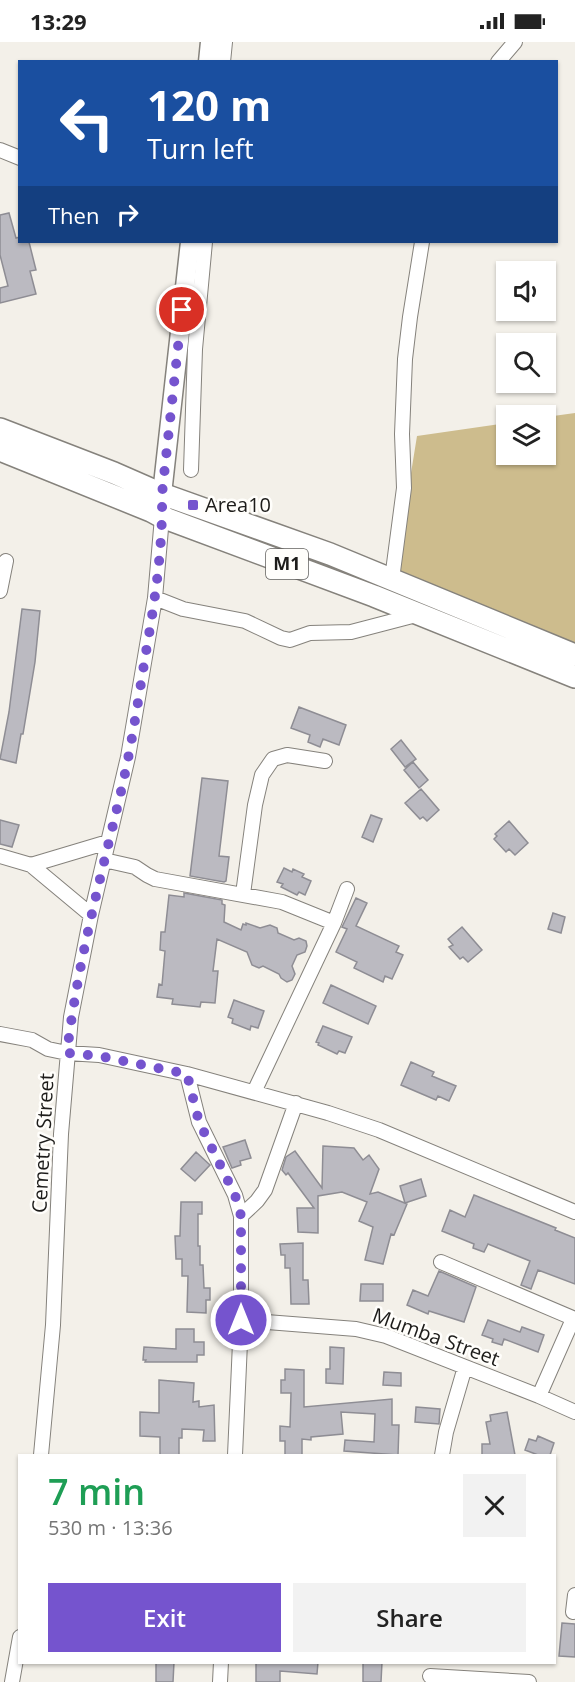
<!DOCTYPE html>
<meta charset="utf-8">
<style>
body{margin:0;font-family:"Open Sans",sans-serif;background:#f2f2f2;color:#222;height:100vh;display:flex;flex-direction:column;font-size:22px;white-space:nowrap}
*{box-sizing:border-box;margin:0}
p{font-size:20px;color:#767676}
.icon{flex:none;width:33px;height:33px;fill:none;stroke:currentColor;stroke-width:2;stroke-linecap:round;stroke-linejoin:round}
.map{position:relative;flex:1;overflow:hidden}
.drawer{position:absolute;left:18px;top:1412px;width:538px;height:210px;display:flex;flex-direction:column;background:#fff;border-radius:0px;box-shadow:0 2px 4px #0004}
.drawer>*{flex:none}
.guide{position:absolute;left:18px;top:18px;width:540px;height:183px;border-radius:0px;box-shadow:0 2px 4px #0004;background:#1a4fa0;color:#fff;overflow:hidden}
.tools{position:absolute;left:496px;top:219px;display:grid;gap:12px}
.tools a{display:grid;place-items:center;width:60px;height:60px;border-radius:0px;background:#fff;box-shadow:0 2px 4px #0004;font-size:30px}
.pin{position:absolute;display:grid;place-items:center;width:51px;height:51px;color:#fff;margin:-26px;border:3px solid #fff;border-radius:50%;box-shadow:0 2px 6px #0007}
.me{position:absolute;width:66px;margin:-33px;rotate:0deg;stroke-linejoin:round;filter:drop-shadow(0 0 4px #0008)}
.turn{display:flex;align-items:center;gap:21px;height:126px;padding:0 30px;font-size:27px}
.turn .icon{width:78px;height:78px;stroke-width:2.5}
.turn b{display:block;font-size:42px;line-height:51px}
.then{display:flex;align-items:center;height:57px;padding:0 30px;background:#0003;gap:12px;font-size:22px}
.round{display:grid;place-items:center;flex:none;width:63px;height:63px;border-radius:0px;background:#f2f2f2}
.summary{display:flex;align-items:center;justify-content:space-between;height:102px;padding:0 30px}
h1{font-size:36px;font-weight:600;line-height:45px;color:#1e9e55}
.primary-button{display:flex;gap:12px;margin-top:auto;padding:12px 30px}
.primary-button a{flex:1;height:69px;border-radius:0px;background:#7554ce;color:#fff;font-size:24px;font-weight:600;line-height:69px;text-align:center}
.primary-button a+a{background:#f2f2f2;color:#222}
.status{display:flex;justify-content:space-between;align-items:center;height:42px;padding:0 30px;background:#fff;direction:ltr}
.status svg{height:16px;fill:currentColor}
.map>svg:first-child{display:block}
.green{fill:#cdbc8d}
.building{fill:#bbbac1;stroke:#8e8d94;stroke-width:1.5}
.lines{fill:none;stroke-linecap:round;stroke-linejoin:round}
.minor-casing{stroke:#85827c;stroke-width:16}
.major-casing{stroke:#85827c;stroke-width:21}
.highway-casing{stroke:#85827c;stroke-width:24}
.minor{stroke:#fff;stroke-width:14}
.major{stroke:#fff;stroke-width:18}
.highway{stroke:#fff;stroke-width:21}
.route{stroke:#7554ce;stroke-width:10;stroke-dasharray:0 18}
.poi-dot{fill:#7554ce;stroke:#fffefb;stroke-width:2}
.labels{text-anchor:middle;stroke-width:5;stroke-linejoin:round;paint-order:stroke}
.shield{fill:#fffefb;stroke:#61605e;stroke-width:1.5}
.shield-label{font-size:18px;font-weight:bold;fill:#1d1c1a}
.poi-label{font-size:20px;fill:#1d1c1a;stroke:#fffefb;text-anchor:start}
.street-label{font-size:20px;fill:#1d1c1a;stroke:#fffefb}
</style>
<div class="status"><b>13:29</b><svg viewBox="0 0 49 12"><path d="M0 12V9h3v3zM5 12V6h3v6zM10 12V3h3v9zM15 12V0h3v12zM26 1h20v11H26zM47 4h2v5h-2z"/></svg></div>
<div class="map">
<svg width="575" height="1640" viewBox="0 0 575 1640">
<rect width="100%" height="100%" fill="#f3f0e9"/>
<path class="green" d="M575 371V608L395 530 417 394 507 381V412H546V375Z"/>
<path class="building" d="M9 171 16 196 20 195V200H29L36 228 30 229 36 252 0 261V246L8 244 0 213V173Z
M22 567 40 569 35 620 23 692H21L16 721 0 717 9 670Z
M299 665 346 683 339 703 323 697 320 705 308 700 310 693 291 686Z
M401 698 416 717 405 725 391 707Z
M413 720 428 738 419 746 404 728Z
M202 736 228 739 219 814 229 815 226 839 224 840 190 834Z
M421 747 439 768 427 779 423 775 420 777 405 761Z
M371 773 382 777 373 800 362 795Z
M0 778 19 783 12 805 0 802Z
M509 779 528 801 515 813 509 807 506 810 494 797 497 794 495 792Z
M284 826 292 830 293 827 304 832 302 835 311 839 305 853 299 850 297 853 281 845 283 842 277 840Z
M184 851 222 858V862L225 863 224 880 241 888 243 882 246 883V881L260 886 270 883 277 886 278 891 294 898 299 896 306 899 307 904 305 910 297 913 292 924 295 932 292 938 287 940 281 936 279 932 263 924 259 926 252 923 247 910 217 897 213 929H218L215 961 201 960 200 965 172 962 173 957 157 955 159 942 162 943 165 909 160 908 161 890H165L169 853 184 855Z
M356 856 367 861 356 884 399 904 396 910 403 913 392 937 385 934 383 940 354 926 357 920 336 910 347 887 342 885Z
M553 871 565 875 561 891 548 887Z
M462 885 482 908 468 920 463 915 460 917 449 905 453 903 448 897Z
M331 943 376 964 368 982 323 961Z
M234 958 264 969 258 986 251 984 250 988 232 981 233 977 228 975Z
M323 984 352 995 345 1011 339 1009 337 1012 318 1003 319 1001 316 1000Z
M411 1020 434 1030 432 1034 456 1044 449 1059 438 1054 436 1058 401 1043Z
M245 1098 251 1116 240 1119 241 1123 232 1126 223 1105Z
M323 1104 354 1106 363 1118 369 1113 379 1127 370 1152 378 1150 407 1162 394 1193 391 1192 383 1222 365 1218 373 1185 359 1179 367 1160 342 1150 318 1154V1191L298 1190 297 1166H314L288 1131 286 1133 282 1128 286 1115 295 1109 322 1146Z
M196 1110 210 1123 195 1139 181 1127Z
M421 1137 426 1154 405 1161 400 1144Z
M474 1153 556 1186 555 1188 575 1196V1242L538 1228 531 1247 521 1243 530 1219 488 1202 484 1210 473 1206 474 1202 442 1189 450 1168 465 1175Z
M181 1160H202V1172H198V1204H200V1223H203L204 1246H210V1258H206V1271L187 1270 188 1234H182V1217H176L175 1194H180Z
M303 1201V1238H308L309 1262H291L290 1226H285V1213H281L280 1202Z
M439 1229 476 1245 464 1280 429 1269 428 1272 407 1263 413 1248 428 1254Z
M361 1242H383V1259H360Z
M488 1278 520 1290 522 1285 544 1293 538 1310 504 1297 502 1303 492 1300 493 1297 482 1293Z
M176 1287H194V1300H204V1313H197V1320H145L146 1318H143L144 1305 176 1307Z
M330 1305 344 1306 343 1342 326 1341V1327H330Z
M285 1327 304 1328V1365L392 1357V1383H399L398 1413 344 1409 345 1398 374 1400 375 1372 341 1370 343 1392 311 1395V1398L302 1397V1413H285V1399H280V1384L290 1385 291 1351H281V1338H285Z
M384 1330 401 1331V1344L383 1343Z
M159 1338 194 1341 193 1360 199 1359V1365L214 1363 215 1399H203L204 1388 182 1387V1396H179V1413H160V1395L140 1394V1370L159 1371Z
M416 1365 440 1367 439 1382 415 1380Z
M507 1370 515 1413H482V1402H490L486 1380 491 1379 490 1373Z
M538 1394 554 1401 550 1413H538L525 1408 529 1397 536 1399Z
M562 1581 575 1582V1615L559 1614Z
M156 1620H174L173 1640H156Z
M256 1620H318L317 1632 280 1629V1640H256Z
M363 1620H382L381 1640H363Z"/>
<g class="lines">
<g class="minor-casing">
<path id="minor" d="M223 20 225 0
M498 20 515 0
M0 108 20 116
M191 428 195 307 205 200
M392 537 404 446 402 392 405 317 410 275 422 200
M0 549 6 519
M155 556 183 567 245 579 281 596 290 598 310 591 351 590 420 572
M0 814 31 823 91 873
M104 818 135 825 147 833 155 837 282 860 334 881
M31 823 108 800
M243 852 255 763 262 733 273 717 287 713 325 719
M0 992 32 998 48 1007 67 1011 99 1013 187 1032 328 1071 379 1088 575 1170
M187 1032 199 1080 235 1153 241 1174V1278L235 1413
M254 1050 334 881 347 847
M241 1174 257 1159 265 1148 296 1061
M441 1220 575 1277
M241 1278 356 1287 386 1294 539 1354 575 1370
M539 1354 573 1277
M41 1413 53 1283 61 1092 71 975 91 873 128 715 155 556 162 475
M442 1413 446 1390 465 1325
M573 1570 575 1553
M430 1634 529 1640
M12 1640 20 1595
M220 1640 221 1620"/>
</g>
<g class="major-casing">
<path id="major" d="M208 20 210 0
M162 463V452L190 200"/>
</g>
<g class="highway-casing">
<path id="highway" d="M0 387 114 431 162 452 330 512 575 613
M0 408 151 469 162 475 374 554 575 635"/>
</g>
<use href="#minor" class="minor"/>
<use href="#major" class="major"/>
<use href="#highway" class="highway"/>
</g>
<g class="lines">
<path class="route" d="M182 268 162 452C163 506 155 558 146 610 138 659 131 709 119 758 99 842 77 925 67 1011L99 1014 187 1032 199 1080 235 1153 241 1174V1278"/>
</g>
<rect class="poi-dot" x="187" y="457" width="12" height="12" rx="3"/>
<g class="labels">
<rect class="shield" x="266" y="507" width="42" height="30" rx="4.5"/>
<g class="shield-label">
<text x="287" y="528">M1</text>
</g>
<g class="poi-label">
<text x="205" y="470">Area10</text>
</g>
<g class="street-label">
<text transform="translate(43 1101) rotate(-87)" y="7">Cemetry Street</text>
<text transform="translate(436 1295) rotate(20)" y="7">Mumba Street</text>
</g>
</g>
</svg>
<div class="tools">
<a><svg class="icon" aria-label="sound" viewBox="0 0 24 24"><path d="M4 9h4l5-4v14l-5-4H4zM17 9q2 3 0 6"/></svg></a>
<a><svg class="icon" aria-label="search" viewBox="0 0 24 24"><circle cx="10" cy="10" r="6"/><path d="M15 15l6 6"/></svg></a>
<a><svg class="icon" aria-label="layers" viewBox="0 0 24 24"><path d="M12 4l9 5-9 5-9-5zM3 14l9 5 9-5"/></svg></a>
</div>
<div class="pin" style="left:182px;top:268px;background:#d93025"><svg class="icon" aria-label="arrive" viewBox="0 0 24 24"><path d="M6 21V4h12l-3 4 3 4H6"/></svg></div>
<svg class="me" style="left:241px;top:1278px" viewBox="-20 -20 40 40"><circle r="17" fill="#7554ce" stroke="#fff" stroke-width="3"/><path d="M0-11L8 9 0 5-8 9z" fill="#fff"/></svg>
<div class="guide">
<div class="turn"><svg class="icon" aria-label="left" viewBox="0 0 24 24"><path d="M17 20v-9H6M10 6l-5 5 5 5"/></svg><div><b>120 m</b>Turn left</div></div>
<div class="then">Then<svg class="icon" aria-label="right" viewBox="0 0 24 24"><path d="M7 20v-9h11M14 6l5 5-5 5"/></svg></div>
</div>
<section class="drawer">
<div class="summary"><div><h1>7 min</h1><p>530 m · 13:36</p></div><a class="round"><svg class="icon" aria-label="close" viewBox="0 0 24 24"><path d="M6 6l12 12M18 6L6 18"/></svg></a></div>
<div class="primary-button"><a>Exit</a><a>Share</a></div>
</section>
</div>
